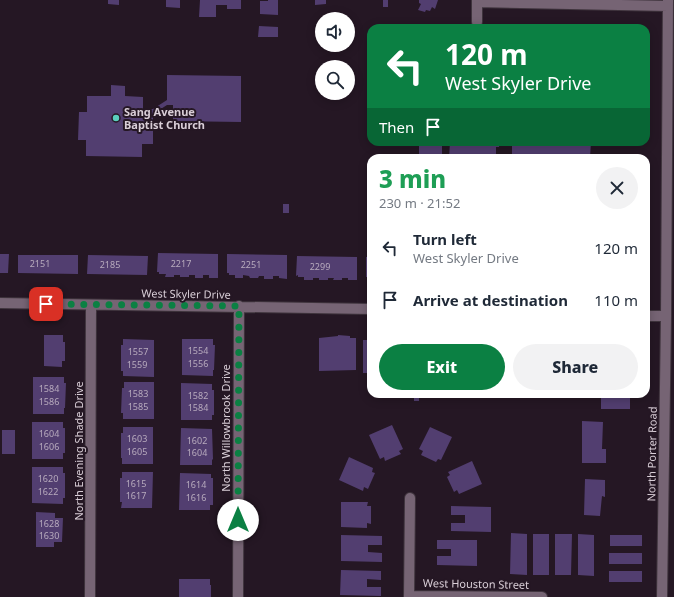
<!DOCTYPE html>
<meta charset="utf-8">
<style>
body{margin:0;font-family:"Noto Sans",sans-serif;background:#f2f2f3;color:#1f2937;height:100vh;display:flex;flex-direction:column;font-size:15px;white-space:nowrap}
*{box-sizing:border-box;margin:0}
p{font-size:13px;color:#747a83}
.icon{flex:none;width:22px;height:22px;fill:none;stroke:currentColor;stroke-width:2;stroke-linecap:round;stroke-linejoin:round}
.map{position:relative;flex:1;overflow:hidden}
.sheet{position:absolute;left:367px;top:154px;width:283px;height:244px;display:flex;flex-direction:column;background:#fff;border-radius:12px;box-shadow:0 2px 10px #0003}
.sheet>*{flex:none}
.guide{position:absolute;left:367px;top:24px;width:283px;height:122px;border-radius:12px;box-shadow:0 2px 10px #0003;background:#0b8043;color:#fff;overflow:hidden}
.tools{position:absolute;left:315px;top:12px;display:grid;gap:8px}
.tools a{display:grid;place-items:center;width:40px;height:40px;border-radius:50%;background:#fff;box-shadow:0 2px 10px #0003;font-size:20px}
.pin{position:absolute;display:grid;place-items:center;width:34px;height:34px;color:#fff;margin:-17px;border-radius:8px;box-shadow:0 2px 6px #0006}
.me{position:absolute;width:44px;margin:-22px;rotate:0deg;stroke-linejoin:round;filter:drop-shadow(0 0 3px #0008)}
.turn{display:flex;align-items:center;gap:14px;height:84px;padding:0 12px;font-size:18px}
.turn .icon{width:52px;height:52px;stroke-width:2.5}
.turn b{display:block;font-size:28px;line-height:34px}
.then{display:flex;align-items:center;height:38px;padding:0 12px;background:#0003;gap:8px;font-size:15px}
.round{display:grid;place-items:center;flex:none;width:42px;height:42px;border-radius:21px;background:#f2f2f3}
.overview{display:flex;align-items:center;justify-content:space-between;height:68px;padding:0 12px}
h1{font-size:24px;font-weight:800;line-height:30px;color:#1e9e55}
.button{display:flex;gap:8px;margin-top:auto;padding:8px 12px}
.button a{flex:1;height:46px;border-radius:24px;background:#0b8043;color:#fff;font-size:16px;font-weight:800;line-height:46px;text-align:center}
.button a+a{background:#f2f2f3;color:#1f2937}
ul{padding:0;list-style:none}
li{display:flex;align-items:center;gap:12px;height:52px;padding:0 12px}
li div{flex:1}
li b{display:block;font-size:15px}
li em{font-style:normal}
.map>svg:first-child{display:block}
.building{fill:#523e70}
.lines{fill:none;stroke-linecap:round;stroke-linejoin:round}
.street-casing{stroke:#3f343d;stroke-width:12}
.street{stroke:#766474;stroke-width:10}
.route{stroke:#0b8043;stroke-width:7;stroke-dasharray:0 12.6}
.poi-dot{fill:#5acebd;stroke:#251724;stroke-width:1.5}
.labels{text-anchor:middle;stroke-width:4;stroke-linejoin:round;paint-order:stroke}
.number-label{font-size:9px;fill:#b7aabd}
.poi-label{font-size:11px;font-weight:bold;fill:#d9ced7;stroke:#251724;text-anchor:start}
.street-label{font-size:11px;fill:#d9ced7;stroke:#251724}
</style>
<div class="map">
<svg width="674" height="597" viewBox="0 0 674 597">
<rect width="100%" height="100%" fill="#251724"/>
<path class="building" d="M108 0H119V5L108 4Z
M166 0H180V8L166 7Z
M200 0H241V9H227V5H216V17H199Z
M268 0H278V15L260 14V1H268Z
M315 0H326V4L315 5Z
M383 0H388V7H383Z
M419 0H438L435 9 432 7 430 11 426 10 425 12 418 10 421 4 419 3Z
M259 26 278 27V37H258Z
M167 75 241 76V122L173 121V105H167L153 114V144H142V157L86 156V140H78L79 112H87V96H111V85L125 86V96L143 97V109H153L167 100Z
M419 142H442V156H448V158H419Z
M450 142H591L590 158H512V146L499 145V147H496V158H449Z
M283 204H289V213H283Z
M158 253 218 254V278H209V275H203V278H195V275H189V277H180V275H174V277H165L166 274H159V272H157Z
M0 254H9L8 273H0Z
M227 254 287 255V279L279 278V276H273V279H264V276H259L258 278H250L249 276 243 275V278H235V275H229V273H227Z
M18 255H78V274L18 273Z
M88 255 148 256 147 275 87 274Z
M297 256 357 257V280H348V278H342V280H333L334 278H328V280H319V278H313V280H304V277H298V275L296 276Z
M366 257H371V278H368V277H366Z
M44 335H63V342H65V361H62V367L44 366Z
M338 335 350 336V338H356V370L319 371V338L338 336Z
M123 339 154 340V377L123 376V371H121V345H123Z
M182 339H213V345H215L214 370H213V376L182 375Z
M363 340H371V373H363Z
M33 377H64V383H66L65 408H64V414H33Z
M124 382H154V419H123V413H121L122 388H124Z
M181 383 212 384V390H214V415H212V420H181Z
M414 394H419V401H414Z
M601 394 630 395V409H601Z
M582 421 603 422 602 449H606V463H582Z
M32 422H63V428H65V453H63V459H32Z
M392 425 403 449 399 451 401 454 385 461 384 457 380 459 369 435Z
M123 427H153V464H122V458H121V433H123Z
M430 427 452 437 441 460 438 459 436 462 421 455 423 451 419 449Z
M181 428 212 429 213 459 212 460V465H180Z
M2 430H15V454H2Z
M349 457 373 468 372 472 375 473 368 489 364 487 363 491 339 480Z
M472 461 482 484 459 494 457 490 454 492 447 477 450 475 448 472Z
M32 467H63V473H65V498H63V504L32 503Z
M122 472H153L152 508H121L122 502H120V478H122Z
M180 473 211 474V478H213V505H210V510H179Z
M585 479 605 480V497L602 496 600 516 584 515Z
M341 502H368L367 506H371V524L367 523V528L341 527Z
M451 506 491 507V532L451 531V523H465V515H451Z
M36 512 55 513V518H63L62 542H54V547H36Z
M511 533 527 534V575L510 574Z
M533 534H549V575H533Z
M555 534H572L571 575H555Z
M578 534 594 535V576L578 575Z
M341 535 382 536V545H368V552L382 553V562L341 561Z
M610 535H642V546H610Z
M437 540H477V566L437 565V556H451V549H437Z
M609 553H642V564H609Z
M341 570 381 571V580L367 579V587H381V596L340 595Z
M609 571H642V582H609Z
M179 579H210V585H211V597H179Z"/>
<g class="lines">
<g class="street-casing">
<path id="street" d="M477 0V2L668 6
M477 2V22
M0 303 371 309
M646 316H666
M409 596 542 597
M90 597 91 305
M238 597 239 306
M409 597 410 498
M662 597 666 316 668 0"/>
</g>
<use href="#street" class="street"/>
</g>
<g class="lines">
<path class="route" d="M46 304 239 306 238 520"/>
</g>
<circle class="poi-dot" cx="116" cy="118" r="4"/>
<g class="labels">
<g class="number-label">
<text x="40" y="267">2151</text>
<text x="181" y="267">2217</text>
<text x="110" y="268">2185</text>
<text x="251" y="268">2251</text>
<text x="320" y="270">2299</text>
<text x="198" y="354">1554</text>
<text x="138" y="355">1557</text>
<text x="198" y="367">1556</text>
<text x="137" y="368">1559</text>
<text x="49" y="392">1584</text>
<text x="138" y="397">1583</text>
<text x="198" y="399">1582</text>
<text x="49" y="405">1586</text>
<text x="138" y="410">1585</text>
<text x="198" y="411">1584</text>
<text x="49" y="437">1604</text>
<text x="137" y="442">1603</text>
<text x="197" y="444">1602</text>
<text x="49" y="450">1606</text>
<text x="137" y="455">1605</text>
<text x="197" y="456">1604</text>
<text x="48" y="482">1620</text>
<text x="136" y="487">1615</text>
<text x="196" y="488">1614</text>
<text x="48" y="495">1622</text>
<text x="136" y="499">1617</text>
<text x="196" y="501">1616</text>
<text x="49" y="527">1628</text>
<text x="49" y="539">1630</text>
</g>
<g class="poi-label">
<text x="124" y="116">Sang Avenue<tspan x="124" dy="13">Baptist Church</tspan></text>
</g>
<g class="street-label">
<text transform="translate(186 294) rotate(1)" y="4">West Skyler Drive</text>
<text transform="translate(226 428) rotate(-90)" y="4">North Willowbrook Drive</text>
<text transform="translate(79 451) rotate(-90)" y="4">North Evening Shade Drive</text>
<text transform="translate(652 454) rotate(-89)" y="4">North Porter Road</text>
<text transform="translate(476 584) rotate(1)" y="4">West Houston Street</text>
</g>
</g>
</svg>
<div class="tools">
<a><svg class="icon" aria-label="sound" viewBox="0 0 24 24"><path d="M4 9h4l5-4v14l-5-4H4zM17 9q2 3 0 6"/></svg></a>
<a><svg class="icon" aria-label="search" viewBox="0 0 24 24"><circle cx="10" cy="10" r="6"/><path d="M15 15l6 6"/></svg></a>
</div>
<div class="pin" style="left:46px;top:304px;background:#d93025"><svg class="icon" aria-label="arrive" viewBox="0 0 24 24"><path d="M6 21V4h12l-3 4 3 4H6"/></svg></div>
<svg class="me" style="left:238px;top:520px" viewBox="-20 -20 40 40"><circle r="19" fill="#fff"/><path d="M0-13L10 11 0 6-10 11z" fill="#0b8043"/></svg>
<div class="guide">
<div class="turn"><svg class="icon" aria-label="left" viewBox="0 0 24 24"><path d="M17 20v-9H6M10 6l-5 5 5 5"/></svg><div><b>120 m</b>West Skyler Drive</div></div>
<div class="then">Then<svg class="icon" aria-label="arrive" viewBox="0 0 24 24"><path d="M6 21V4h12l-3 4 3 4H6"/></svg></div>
</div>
<section class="sheet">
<div class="overview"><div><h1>3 min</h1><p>230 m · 21:52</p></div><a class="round"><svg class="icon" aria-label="close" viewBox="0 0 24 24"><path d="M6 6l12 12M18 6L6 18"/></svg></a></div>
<ul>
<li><svg class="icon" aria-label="left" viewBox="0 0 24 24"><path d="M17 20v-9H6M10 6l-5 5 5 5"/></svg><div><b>Turn left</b><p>West Skyler Drive</p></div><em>120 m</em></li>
<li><svg class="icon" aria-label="arrive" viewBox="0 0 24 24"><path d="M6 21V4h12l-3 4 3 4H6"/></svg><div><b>Arrive at destination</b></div><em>110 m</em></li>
</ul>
<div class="button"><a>Exit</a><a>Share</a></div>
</section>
</div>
